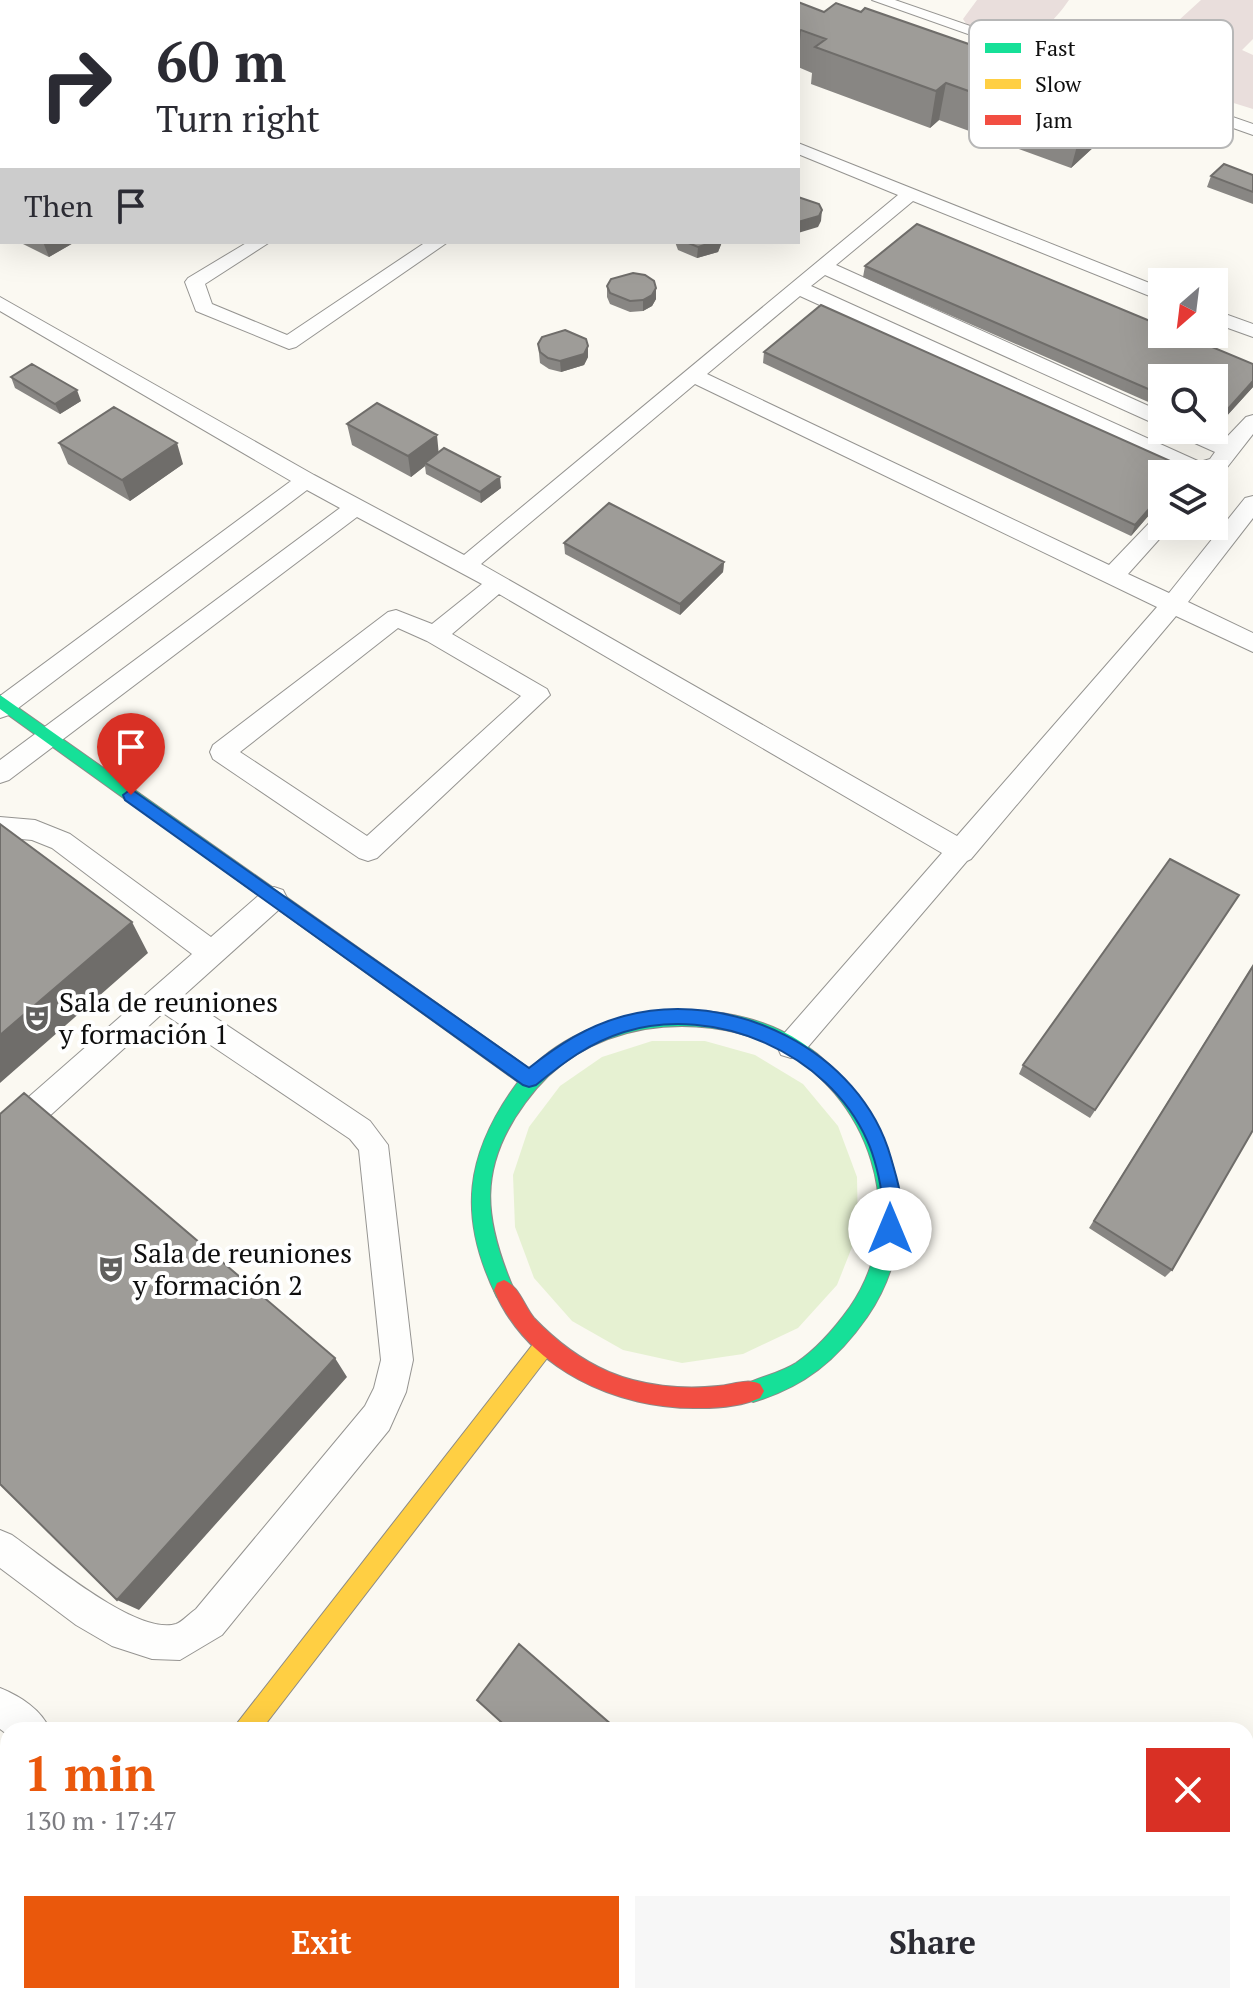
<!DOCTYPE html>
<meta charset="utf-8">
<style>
body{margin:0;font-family:"PT Serif",serif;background:#f7f7f7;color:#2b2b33;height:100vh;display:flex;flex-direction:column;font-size:30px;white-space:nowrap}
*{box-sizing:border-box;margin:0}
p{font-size:26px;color:#7c7c81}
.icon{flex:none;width:44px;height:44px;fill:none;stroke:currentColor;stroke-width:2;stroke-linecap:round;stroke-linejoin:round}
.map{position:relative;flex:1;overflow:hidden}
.side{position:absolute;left:0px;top:1722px;width:1254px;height:282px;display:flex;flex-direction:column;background:#fff;border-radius:24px 24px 0 0;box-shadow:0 8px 32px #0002}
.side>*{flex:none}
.banner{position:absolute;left:0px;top:0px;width:800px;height:244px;box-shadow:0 8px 32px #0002;background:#fff;color:#2b2b33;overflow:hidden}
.needle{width:52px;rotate:208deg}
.fabs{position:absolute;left:1148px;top:268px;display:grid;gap:16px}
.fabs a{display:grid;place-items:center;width:80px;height:80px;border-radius:0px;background:#fff;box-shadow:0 8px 32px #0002;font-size:40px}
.pin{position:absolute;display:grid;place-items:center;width:68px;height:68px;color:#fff;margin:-82px -34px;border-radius:50% 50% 50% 0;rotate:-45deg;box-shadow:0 0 8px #0007}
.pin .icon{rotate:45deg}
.me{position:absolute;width:88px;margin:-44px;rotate:0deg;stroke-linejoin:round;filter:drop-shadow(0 0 6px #0008)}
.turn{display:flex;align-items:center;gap:28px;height:168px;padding:0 24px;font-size:36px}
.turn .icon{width:104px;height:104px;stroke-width:2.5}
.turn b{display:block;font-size:56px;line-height:68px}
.then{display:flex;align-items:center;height:76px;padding:0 24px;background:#0003;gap:16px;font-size:30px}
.round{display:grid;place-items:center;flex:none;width:84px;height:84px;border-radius:0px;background:#f7f7f7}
.headline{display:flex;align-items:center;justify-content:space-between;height:136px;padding:0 24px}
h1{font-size:48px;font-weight:700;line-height:60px;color:#ea580c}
.button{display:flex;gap:16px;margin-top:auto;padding:16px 24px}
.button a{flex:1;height:92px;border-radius:0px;background:#ea580c;color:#fff;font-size:32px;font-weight:700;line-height:92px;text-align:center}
.button a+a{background:#f7f7f7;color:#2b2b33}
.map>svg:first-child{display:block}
.green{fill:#e6f1d2}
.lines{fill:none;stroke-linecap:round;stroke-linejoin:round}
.taxiway{fill:#e9dedc;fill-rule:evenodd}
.lane-casing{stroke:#959491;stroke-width:2}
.street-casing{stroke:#959491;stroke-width:2}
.fast-casing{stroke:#8b8a87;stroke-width:2}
.slow-casing{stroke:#8b8a87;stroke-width:2}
.jam-casing{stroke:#8b8a87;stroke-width:2}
.lane{fill:#fefefd;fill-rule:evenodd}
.street{fill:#fefefd;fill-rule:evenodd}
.fast{fill:#16e098;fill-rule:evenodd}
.slow{fill:#ffcf43;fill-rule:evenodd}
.jam{fill:#f24e42;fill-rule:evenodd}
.wall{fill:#888683}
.shaded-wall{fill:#6f6d6a}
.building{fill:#9e9c98;stroke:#6f6d6a;stroke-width:2}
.route{fill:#1a73e8;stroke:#114b97;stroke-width:2}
.labels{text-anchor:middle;stroke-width:8;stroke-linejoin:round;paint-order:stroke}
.poi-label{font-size:28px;fill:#0e0e0e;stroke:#fff;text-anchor:start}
.key{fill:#fff;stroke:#b7b7b7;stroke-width:2}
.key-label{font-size:22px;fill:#0e0e0e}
</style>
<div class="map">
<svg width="1253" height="2003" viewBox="0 0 1253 2003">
<rect width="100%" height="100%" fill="#fbf9f2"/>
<path class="green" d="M652 1041H705L755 1055 803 1084 838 1126 857 1177 858 1232 837 1285 798 1328 743 1354 682 1363 623 1350 572 1321 534 1278 515 1227 513 1175 529 1127 560 1086 602 1057Z"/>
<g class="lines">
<path class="taxiway" d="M977 0H1069C1043 38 1018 47 974 36L963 19Z
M1201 0H1253V39L1242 50 1253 55V109L1185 88 1155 49 1167 31Z"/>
<g class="lane-casing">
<path id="lane" d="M644 0H660V2H644Z
M872 0H895L1253 124V135Z
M0 34 2 35V45L0 44Z
M0 136H2V147H0Z
M798 143 1162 288V301L913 201 836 265 1162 412V427L825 275 811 286 1200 462 1210 459 1215 452 1177 435 1174 430H1202L1224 440 1246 417 1253 415V434L1225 470 1190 474 800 296 707 374 1109 565 1154 518 1162 516V526H1171L1128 574 1169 593 1245 498 1253 496V518L1188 602 1253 633V652L1176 616 971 859 967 861 801 1055 791 1058 781 1055 777 1046 781 1037 942 853 499 594 452 634 547 689 550 695 377 858 368 861 359 858 213 759 210 752 213 745 388 612 396 610 432 624 482 584 357 517 9 780 0 783V760L340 508 307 490 9 715 0 718V696L291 481 0 311V297L314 475 464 555 898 195 798 154ZM695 384 1157 607 957 836 481 564ZM398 628 427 641 521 696 367 836 240 752Z
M248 242H270L205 284 212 304 287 335 426 242H448L296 347 289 349 196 311 185 282 188 278Z
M1214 310 1253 324V337L1214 323Z
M0 817 35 820 70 834 211 937 265 890 274 887 283 890 287 898 283 906 183 996 370 1121 388 1145 413 1360 406 1392 389 1430 222 1635 180 1660 152 1659 112 1646 76 1625 0 1568V1530L12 1535C45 1558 136 1636 176 1624 182 1622 190 1613 196 1609L365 1406 374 1388 381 1360 359 1150 350 1139 163 1013 11 1151 0 1155V1122L192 954 52 848 32 840 0 837Z
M0 1688C20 1696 42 1710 50 1730H8V1735L0 1729Z"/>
</g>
<g class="street-casing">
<path id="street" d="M126 1996H190V2003H126Z"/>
</g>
<g class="fast-casing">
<path id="fast" d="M0 695 530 1069C594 1003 724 991 801 1042 892 1103 933 1221 867 1317 837 1360 804 1387 753 1402L746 1398 742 1391 746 1384C763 1376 780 1373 796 1363 818 1348 835 1328 850 1307 912 1218 870 1092 774 1046 735 1027 687 1022 645 1029 595 1038 554 1062 525 1103 477 1168 484 1220 514 1290L511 1297 504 1300 497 1297C457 1216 465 1154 518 1082L0 709Z"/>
</g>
<g class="slow-casing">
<path id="slow" d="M544 1336 551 1339 554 1346 551 1353 261 1730H234L238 1722 537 1339Z"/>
</g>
<g class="jam-casing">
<path id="jam" d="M504 1280C519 1286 524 1306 534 1318 556 1341 579 1359 609 1372 642 1386 683 1390 718 1386 732 1385 747 1378 760 1384L764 1391 760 1398C742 1406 720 1408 700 1408 617 1410 528 1369 494 1290L497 1283Z
M0 1970 8 1973V1996H19L17 2001 0 2002Z"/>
</g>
<use href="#lane" class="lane"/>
<use href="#street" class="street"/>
<use href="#fast" class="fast"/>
<use href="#slow" class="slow"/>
<use href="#jam" class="jam"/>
</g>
<path class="wall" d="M798 2 824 12 1041 69 1120 96 1109 133 1071 168 939 120 930 128 811 84 812 73 798 67Z
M0 45 2 46V101L0 100Z
M0 147 2 148V233L0 232Z
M1253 175V204L1207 187 1211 176Z
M19 242H75L49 257Z
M675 242H722L718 252 697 258 678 250Z
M865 266 1253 387 1214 430V378H1162V408L863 277Z
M607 286 656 288V299L652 306 643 311 630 312 610 304 607 297Z
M538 344 588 346V357L584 365 561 372 549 369 540 363Z
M764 352 1186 468 1183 474H1162V500L1131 536 763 363Z
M11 377 81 401 60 414 15 388Z
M347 424 439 452 501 488 481 503 426 474 425 466 411 477 352 445Z
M59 443 183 464 130 501 68 464Z
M564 543 724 562 723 572 680 615 565 554Z
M1239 895 1090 1118 1019 1074 1023 1065Z
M1253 965V1130L1172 1270 1165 1277 1089 1228Z"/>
<path class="shaded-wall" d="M801 30 798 60V32Z
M1044 56 1035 93 1032 66Z
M946 83 939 120 930 128 936 91Z
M1120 96 1109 133 1071 168 1081 131Z
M2 148V184L0 185V149Z
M822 210 821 221 818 227 798 233V222Z
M43 242H75L49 257Z
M714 242H722L718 252 697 258 698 247Z
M656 288V299L652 306 643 311V300Z
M588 346V357L584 365 561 372 560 361Z
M1253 381V387L1214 430 1218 420Z
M77 390 81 401 60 414 55 404Z
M437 435 439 456 425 463V466L411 477 408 456Z
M177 443 183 464 130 501 122 480Z
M500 477 501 488 481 503 480 492Z
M1162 494V500L1131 536 1135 525Z
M724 562 723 572 680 615V604Z
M132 922 148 953 0 1083V1035Z
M335 1358 347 1377 139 1610 117 1600Z"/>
<path class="building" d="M744 0H791L797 2H741Z
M798 2 824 12 836 3 861 12 865 8 1009 58 1021 48 1044 56 1032 66 1120 96 1081 131 946 83 936 91 815 47 826 39 801 30 798 32Z
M0 45 2 46V84L0 83Z
M1224 164 1253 175V192L1211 176Z
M2 174V209L0 208V176Z
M798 197 819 204 822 210 819 216 798 222Z
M917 224 1162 326V334H1181L1253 364V381L1218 420 1214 418V378H1162V395L865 266Z
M686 242H714L698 247Z
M633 273 645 275 654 281 656 288 652 295 643 300 630 301 610 293 607 286 611 279Z
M821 305 1186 468 1180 474H1162V494L1135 525 764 352Z
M565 330 586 339 588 346 584 354 560 361 548 358 540 352 538 344 542 337Z
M32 364 77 390 55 404 11 377Z
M377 403 437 435 408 456 347 424Z
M114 407 177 443 122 480 59 443Z
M444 448 500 477 480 492 425 463Z
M609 503 724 562 680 604 564 543Z
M0 824 132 922 0 1035Z
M1170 859 1239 895 1095 1110 1023 1065Z
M1253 966V1130L1172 1270 1094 1221Z
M24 1093 335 1358 117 1600 0 1484V1114Z
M519 1644 613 1726 610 1730H510L477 1700Z
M362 1996H416L412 2003H368Z"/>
<path class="route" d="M131 789 529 1068C558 1045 587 1026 624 1016 730 987 861 1050 891 1158 898 1183 908 1210 897 1235L890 1238 883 1235C877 1224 882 1212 882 1199 881 1182 874 1155 867 1140 828 1053 715 1004 624 1032 589 1043 564 1062 536 1085L529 1087 523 1085 125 800 123 795Z"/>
<defs>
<g id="theatre-bare" transform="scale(2.16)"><path d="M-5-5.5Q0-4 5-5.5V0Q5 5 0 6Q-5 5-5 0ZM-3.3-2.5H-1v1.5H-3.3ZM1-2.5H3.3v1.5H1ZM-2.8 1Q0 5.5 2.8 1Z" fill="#61605e" stroke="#fff" stroke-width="2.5" paint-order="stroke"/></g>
</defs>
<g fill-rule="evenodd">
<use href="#theatre-bare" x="37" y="1018"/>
<use href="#theatre-bare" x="111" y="1269"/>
</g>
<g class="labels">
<g class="poi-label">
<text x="59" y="1012">Sala de reuniones<tspan x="59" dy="32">y formación 1</tspan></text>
<text x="133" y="1263">Sala de reuniones<tspan x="133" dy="32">y formación 2</tspan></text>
</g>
</g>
<rect x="969" y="20" width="264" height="128" rx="12" class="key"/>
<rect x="985" y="43" width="36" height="10" fill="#16e098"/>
<rect x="985" y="79" width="36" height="10" fill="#ffcf43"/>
<rect x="985" y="115" width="36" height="10" fill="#f24e42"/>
<g class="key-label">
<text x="1035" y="56">Fast</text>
<text x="1035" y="92">Slow</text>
<text x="1035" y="128">Jam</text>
</g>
</svg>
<div class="fabs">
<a><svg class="needle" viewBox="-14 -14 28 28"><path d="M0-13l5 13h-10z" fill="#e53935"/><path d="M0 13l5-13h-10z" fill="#7c7c81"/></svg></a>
<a><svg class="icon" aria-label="search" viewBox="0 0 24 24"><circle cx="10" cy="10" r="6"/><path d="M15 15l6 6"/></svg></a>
<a><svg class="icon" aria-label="layers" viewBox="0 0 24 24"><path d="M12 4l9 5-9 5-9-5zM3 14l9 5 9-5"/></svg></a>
</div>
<div class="pin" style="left:131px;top:795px;background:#d93025"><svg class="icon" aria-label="arrive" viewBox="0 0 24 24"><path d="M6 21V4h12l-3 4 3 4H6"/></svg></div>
<svg class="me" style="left:890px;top:1229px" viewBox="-20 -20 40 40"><circle r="19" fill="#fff"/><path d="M0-13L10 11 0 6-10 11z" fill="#1a73e8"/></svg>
<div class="banner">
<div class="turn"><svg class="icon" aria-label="right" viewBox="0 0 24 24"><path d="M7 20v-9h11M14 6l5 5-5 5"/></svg><div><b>60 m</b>Turn right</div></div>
<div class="then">Then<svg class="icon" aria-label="arrive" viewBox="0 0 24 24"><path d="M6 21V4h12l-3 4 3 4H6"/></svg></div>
</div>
<section class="side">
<div class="headline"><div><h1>1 min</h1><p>130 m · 17:47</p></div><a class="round" style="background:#d93025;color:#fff"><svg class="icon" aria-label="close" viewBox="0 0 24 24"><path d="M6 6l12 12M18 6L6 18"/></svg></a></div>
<div class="button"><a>Exit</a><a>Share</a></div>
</section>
</div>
